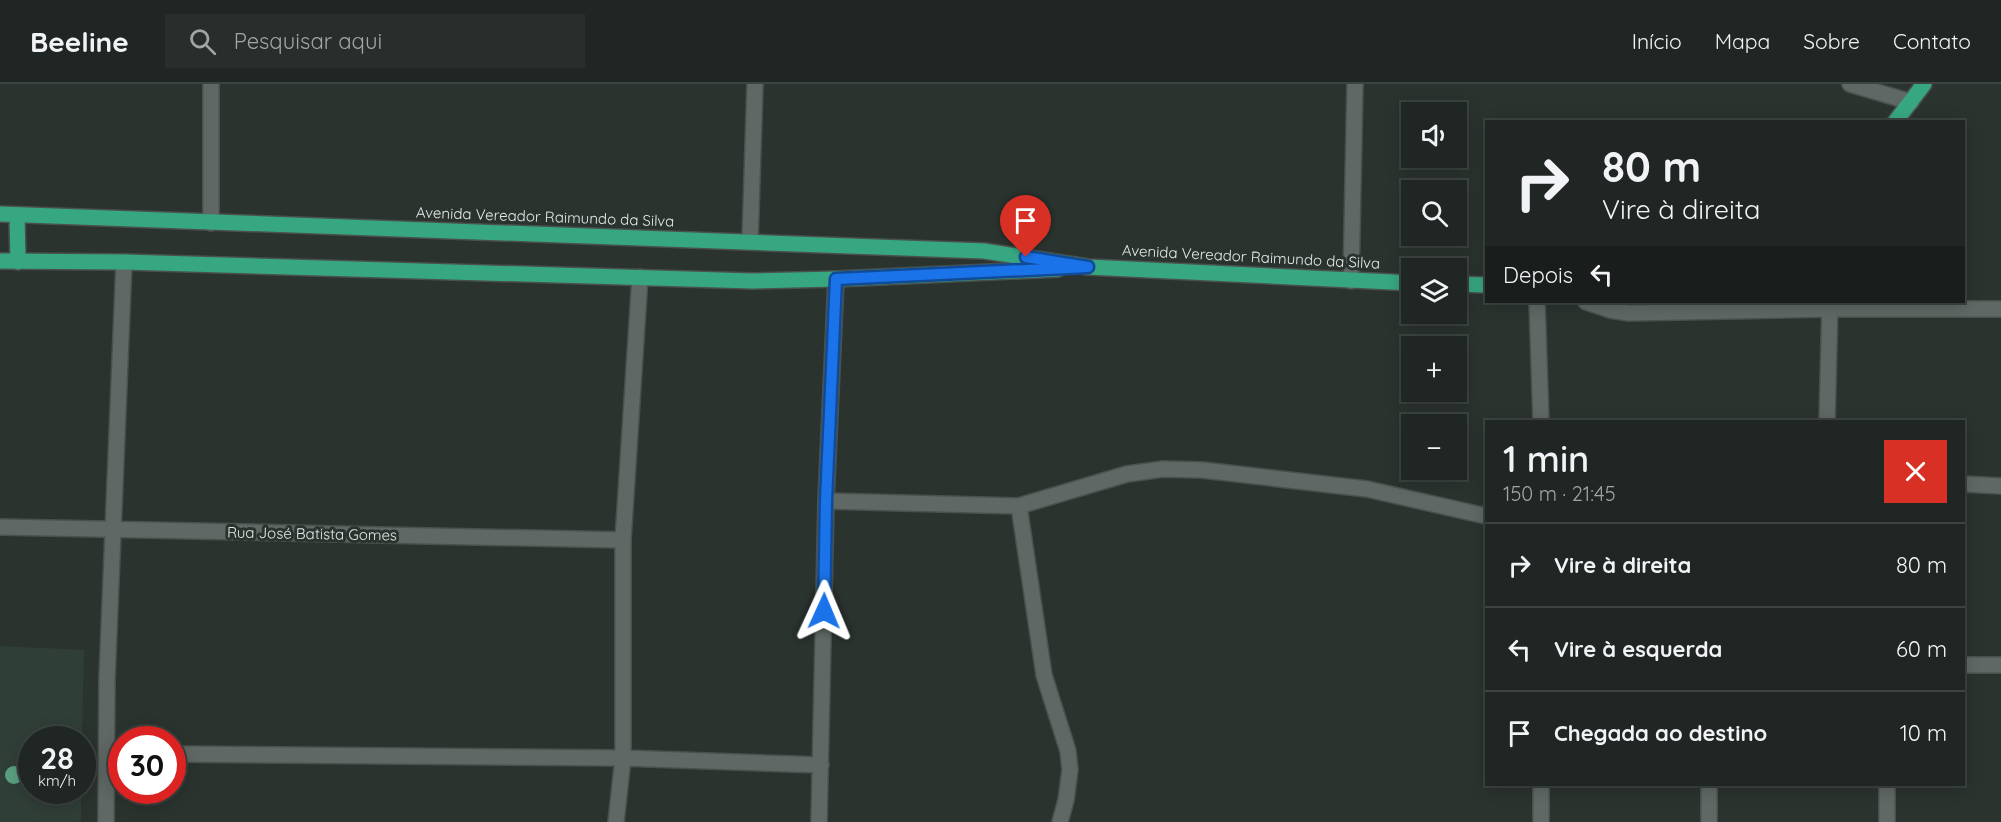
<!DOCTYPE html>
<html lang="pt">
<meta charset="utf-8">
<style>
body{margin:0;font-family:Quicksand,sans-serif;background:#282e2b;color:#f1f3f6;height:100vh;display:flex;flex-direction:column;font-size:22px;white-space:nowrap}
*{box-sizing:border-box;margin:0}
p{font-size:20px;color:#a2a5a6}
.icon{flex:none;width:33px;height:33px;fill:none;stroke:currentColor;stroke-width:2;stroke-linecap:round;stroke-linejoin:round}
.map{position:relative;flex:1;overflow:hidden}
.details{position:absolute;left:1485px;top:336px;width:480px;height:366px;display:flex;flex-direction:column;background:#202623;border-radius:0px;box-shadow:0 3px 15px #0003,0 0 0 2px #3d4341}
.details>*{flex:none}
.banner{position:absolute;left:1485px;top:36px;width:480px;height:183px;border-radius:0px;box-shadow:0 3px 15px #0003,0 0 0 2px #3d4341;background:#202623;color:#f1f3f6;overflow:hidden}
.tools{position:absolute;left:1401px;top:18px;display:grid;gap:12px}
.tools a{display:grid;place-items:center;width:66px;height:66px;border-radius:0px;background:#202623;box-shadow:0 3px 15px #0003,0 0 0 2px #3d4341;font-size:30px}
.speed{position:absolute;left:18px;top:642px;display:flex;gap:12px;font-size:30px;font-weight:700;text-align:center}
.speed>*{display:grid;place-content:center;width:78px;height:78px;border-radius:50%;background:#202623;box-shadow:0 3px 15px #0003,0 0 0 2px #3d4341;line-height:1}
.speed small{font-size:15px;font-weight:400}
.speed .limit{border:9px solid #d22;background:#fff;color:#111}
.pin{position:absolute;display:grid;place-items:center;width:51px;height:51px;color:#fff;margin:-62px -26px;border-radius:50% 50% 50% 0;rotate:-45deg;box-shadow:0 0 6px #0007}
.pin .icon{rotate:45deg}
.me{position:absolute;width:66px;margin:-33px;rotate:1deg;stroke-linejoin:round;filter:drop-shadow(0 0 4px #0008)}
.turn{display:flex;align-items:center;gap:21px;height:126px;padding:0 18px;font-size:27px}
.turn .icon{width:78px;height:78px;stroke-width:2.5}
.turn b{display:block;font-size:42px;line-height:51px}
.then{display:flex;align-items:center;height:57px;padding:0 18px;background:#0003;gap:12px;font-size:22px}
.round{display:grid;place-items:center;flex:none;width:63px;height:63px;border-radius:0px;background:#282e2b}
.head{display:flex;align-items:center;justify-content:space-between;height:102px;padding:0 18px}
h1{font-size:36px;font-weight:600;line-height:45px}
ul{padding:0;list-style:none}
li{display:flex;align-items:center;gap:18px;height:84px;padding:0 18px;border-top:2px solid #3d4341}
li div{flex:1}
li b{display:block;font-size:22px}
li em{font-style:normal}
header{display:flex;align-items:center;gap:36px;box-sizing:border-box;height:84px;padding:0 30px;background:#202623;border-bottom:2px solid #3d4341}
header strong{font-size:28px}
nav{display:flex;gap:33px;margin-inline-start:auto;font-size:21px}
.search{width:420px;height:54px;background:#282e2b;display:flex;align-items:center;gap:15px;box-sizing:border-box;padding:0 21px;border-radius:0px;color:#a2a5a6;font-size:22px}
.map>svg:first-child{display:block}
.built{fill:#303e38}
.lines{fill:none;stroke-linecap:round;stroke-linejoin:round}
.street-casing{stroke:#4a514d;stroke-width:18}
.primary-casing{stroke:#4a514d;stroke-width:18}
.street{stroke:#5f6864;stroke-width:15}
.primary{stroke:#37a782;stroke-width:15}
.tree{fill:#59a082}
.route-casing{stroke:#114b97;stroke-width:15}
.route{stroke:#1a73e8;stroke-width:10}
.labels{text-anchor:middle;stroke-width:6;stroke-linejoin:round;paint-order:stroke}
.street-label{font-size:15px;fill:#e4e9e7;stroke:#2b332f}
</style>
<header>
<strong>Beeline</strong>
<div class="search"><svg class="icon" aria-label="search" viewBox="0 0 24 24"><circle cx="10" cy="10" r="6"/><path d="M15 15l6 6"/></svg>Pesquisar aqui</div>
<nav><a>Início</a><a>Mapa</a><a>Sobre</a><a>Contato</a></nav>
</header>
<div class="map">
<svg width="2001" height="738" viewBox="0 0 2001 738">
<rect width="100%" height="100%" fill="#2b332f"/>
<path class="built" d="M0 562 84 566 82 655 32 656V706L81 707V738H0Z"/>
<g class="lines">
<g class="street-casing">
<path id="street" d="M211 0V139
M1850 0 1911 18
M750 158 755 0
M1351 197 1355 0
M1537 218 1541 338
M1586 218 1610 226 1629 229 1829 225H2001
M1827 338 1830 218
M1964 400 2001 402
M826 417 1019 422 1127 390 1163 385 1202 386 1367 405 1486 432
M1019 422 1044 591 1068 667 1070 686 1066 716 1060 738
M0 443 623 456
M1964 581H2001
M172 670 623 674 821 681
M1887 700V738
M106 738 107 595 124 178
M616 738 623 674V456L640 193
M819 738 826 417 836 195
M1541 738V700
M1709 738V700"/>
</g>
<g class="primary-casing">
<path id="primary" d="M1895 38 1924 0
M0 130 984 167 1088 183 1412 199
M17 131 18 178
M0 177 124 178 752 197 836 195 1058 185
M1456 200 1486 201"/>
</g>
<use href="#street" class="street"/>
<use href="#primary" class="primary"/>
</g>
<circle class="tree" cx="14" cy="691" r="9"/>
<g class="lines">
<g class="route-casing">
<path id="route" d="M824 527 826 417 836 195 1088 183 1026 173"/>
</g>
<use href="#route" class="route"/>
</g>
<g class="labels">
<g class="street-label">
<text transform="translate(545 133) rotate(2)" y="5">Avenida Vereador Raimundo da Silva</text>
<text transform="translate(1251 173) rotate(3)" y="5">Avenida Vereador Raimundo da Silva</text>
<text transform="translate(312 450) rotate(1)" y="5">Rua José Batista Gomes</text>
</g>
</g>
</svg>
<div class="tools">
<a><svg class="icon" aria-label="sound" viewBox="0 0 24 24"><path d="M4 9h4l5-4v14l-5-4H4zM17 9q2 3 0 6"/></svg></a>
<a><svg class="icon" aria-label="search" viewBox="0 0 24 24"><circle cx="10" cy="10" r="6"/><path d="M15 15l6 6"/></svg></a>
<a><svg class="icon" aria-label="layers" viewBox="0 0 24 24"><path d="M12 4l9 5-9 5-9-5zM3 14l9 5 9-5"/></svg></a>
<a>+</a>
<a>−</a>
</div>
<div class="speed"><div>28<small>km/h</small></div><div class="limit">30</div></div>
<div class="pin" style="left:1026px;top:173px;background:#d93025"><svg class="icon" aria-label="arrive" viewBox="0 0 24 24"><path d="M6 21V4h12l-3 4 3 4H6"/></svg></div>
<svg class="me" style="left:824px;top:527px" viewBox="-20 -20 40 40"><path d="M0-17L14 15 0 8-14 15z" fill="#1a73e8" stroke="#fff" stroke-width="4"/></svg>
<div class="banner">
<div class="turn"><svg class="icon" aria-label="right" viewBox="0 0 24 24"><path d="M7 20v-9h11M14 6l5 5-5 5"/></svg><div><b>80 m</b>Vire à direita</div></div>
<div class="then">Depois<svg class="icon" aria-label="left" viewBox="0 0 24 24"><path d="M17 20v-9H6M10 6l-5 5 5 5"/></svg></div>
</div>
<section class="details">
<div class="head"><div><h1>1 min</h1><p>150 m · 21:45</p></div><a class="round" style="background:#d93025;color:#fff"><svg class="icon" aria-label="close" viewBox="0 0 24 24"><path d="M6 6l12 12M18 6L6 18"/></svg></a></div>
<ul>
<li><svg class="icon" aria-label="right" viewBox="0 0 24 24"><path d="M7 20v-9h11M14 6l5 5-5 5"/></svg><div><b>Vire à direita</b></div><em>80 m</em></li>
<li><svg class="icon" aria-label="left" viewBox="0 0 24 24"><path d="M17 20v-9H6M10 6l-5 5 5 5"/></svg><div><b>Vire à esquerda</b></div><em>60 m</em></li>
<li><svg class="icon" aria-label="arrive" viewBox="0 0 24 24"><path d="M6 21V4h12l-3 4 3 4H6"/></svg><div><b>Chegada ao destino</b></div><em>10 m</em></li>
</ul>
</section>
</div>
